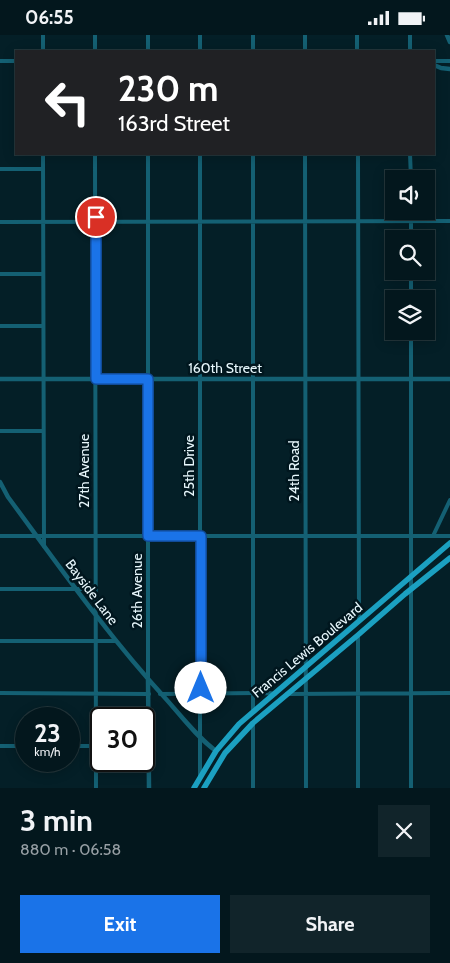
<!DOCTYPE html>
<meta charset="utf-8">
<style>
body{margin:0;font-family:Cabin,sans-serif;background:#11242a;color:#f1f3f6;height:100vh;display:flex;flex-direction:column;font-size:19px;white-space:nowrap}
*{box-sizing:border-box;margin:0}
p{font-size:16px;color:#979fa4}
.icon{flex:none;width:28px;height:28px;fill:none;stroke:currentColor;stroke-width:2;stroke-linecap:round;stroke-linejoin:round}
.map{position:relative;height:753px;overflow:hidden}
.side{display:flex;flex-direction:column;background:#03171d;flex:1}
.side>*{flex:none}
.top-card{position:absolute;left:15px;top:15px;width:420px;height:105px;border-radius:0px;box-shadow:0 2px 12px #0003,0 0 0 1px #24363b;background:#202124;color:#fff;overflow:hidden}
.tools{position:absolute;left:385px;top:135px;display:grid;gap:10px}
.tools a{display:grid;place-items:center;width:50px;height:50px;border-radius:0px;background:#03171d;box-shadow:0 2px 12px #0003,0 0 0 1px #24363b;font-size:25px}
.speed{position:absolute;left:15px;top:672px;display:flex;gap:10px;font-size:25px;font-weight:700;text-align:center}
.speed>*{display:grid;place-content:center;width:65px;height:65px;border-radius:50%;background:#03171d;box-shadow:0 2px 12px #0003,0 0 0 1px #24363b;line-height:1}
.speed small{font-size:12px;font-weight:400}
.speed .limit{border:2px solid #111;border-radius:8px;background:#fff;color:#111}
.pin{position:absolute;display:grid;place-items:center;width:42px;height:42px;color:#fff;margin:-21px;border:2px solid #fff;border-radius:50%;box-shadow:0 1px 5px #0007}
.me{position:absolute;width:55px;margin:-28px;rotate:0deg;stroke-linejoin:round;filter:drop-shadow(0 0 4px #0008)}
.turn{display:flex;align-items:center;gap:18px;height:105px;padding:0 20px;font-size:22px}
.turn .icon{width:65px;height:65px;stroke-width:2.5}
.turn b{display:block;font-size:35px;line-height:42px}
.round{display:grid;place-items:center;flex:none;width:52px;height:52px;border-radius:0px;background:#11242a}
.summary{display:flex;align-items:center;justify-content:space-between;height:85px;padding:0 20px}
h1{font-size:30px;font-weight:700;line-height:38px}
.action{display:flex;gap:10px;margin-top:auto;padding:10px 20px}
.action a{flex:1;height:58px;border-radius:0px;background:#1a73e8;color:#fff;font-size:20px;font-weight:700;line-height:58px;text-align:center}
.action a+a{background:#11242a;color:#f1f3f6}
.status{display:flex;justify-content:space-between;align-items:center;height:35px;padding:0 25px;background:#03171d;direction:ltr}
.status svg{height:14px;fill:currentColor}
.map>svg:first-child{display:block}
.lines{fill:none;stroke-linecap:round;stroke-linejoin:round}
.minor{stroke:#146073;stroke-width:4}
.tertiary{stroke:#146073;stroke-width:4.5}
.primary{stroke:#1ba0c1;stroke-width:5.5}
.route-casing{stroke:#114b97;stroke-width:12}
.route{stroke:#1a73e8;stroke-width:9}
.labels{text-anchor:middle;stroke-width:5;stroke-linejoin:round;paint-order:stroke}
.street-label{font-size:14px;fill:#e7f7fc;stroke:#00161e}
</style>
<div class="status"><b>06:55</b><svg viewBox="0 0 49 12"><path d="M0 12V9h3v3zM5 12V6h3v6zM10 12V3h3v9zM15 12V0h3v12zM26 1h20v11H26zM47 4h2v5h-2z"/></svg></div>
<div class="map">
<svg width="450" height="753" viewBox="0 0 450 753">
<rect width="100%" height="100%" fill="#041f27"/>
<g class="lines">
<path class="minor" d="M43 0V16
M95 0V16
M148 0V16
M200 0V16
M253 0V16
M305 0V16
M357 0V16
M410 0V16
M0 26H16
M434 26H450
M43 119 44 511
M95 119 96 753
M148 119V644
M253 119V676
M305 119 306 753
M358 119 359 586
M410 119 411 144
M0 134H43
M0 187 450 186
M411 204V176
M0 239H43
M411 264V236
M0 291H43
M411 296V753
M0 396H43
M0 501H450
M433 501 450 465
M0 554H96
M358 600V753
M0 606H116
M0 658 149 659
M160 659 269 658 275 659
M287 659 450 658
M253 688V753
M0 711H26
M69 711H96
M200 741V119"/>
<path class="tertiary" d="M447 0 450 7
M434 30 441 33 450 34
M0 344H450
M0 447 8 462C59 531 108 601 166 664 182 682 197 702 216 716
M148 645 149 753"/>
<path class="primary" d="M194 753 216 716 239 689 450 508
M204 753 225 718 253 688 358 600 405 559 450 523"/>
</g>
<g class="lines">
<g class="route-casing">
<path id="route" d="M96 182V344H148V501H201V653"/>
</g>
<use href="#route" class="route"/>
</g>
<g class="labels">
<g class="street-label">
<text x="225" y="338">160th Street</text>
<text transform="translate(189 431) rotate(-90)" y="5">25th Drive</text>
<text transform="translate(84 436) rotate(-90)" y="5">27th Avenue</text>
<text transform="translate(294 436) rotate(-90)" y="5">24th Road</text>
<text transform="translate(137 556) rotate(-90)" y="5">26th Avenue</text>
<text transform="translate(92 557) rotate(53)" y="5">Bayside Lane</text>
<text transform="translate(307 615) rotate(-40)" y="5">Francis Lewis Boulevard</text>
</g>
</g>
</svg>
<div class="tools">
<a><svg class="icon" aria-label="sound" viewBox="0 0 24 24"><path d="M4 9h4l5-4v14l-5-4H4zM17 9q2 3 0 6"/></svg></a>
<a><svg class="icon" aria-label="search" viewBox="0 0 24 24"><circle cx="10" cy="10" r="6"/><path d="M15 15l6 6"/></svg></a>
<a><svg class="icon" aria-label="layers" viewBox="0 0 24 24"><path d="M12 4l9 5-9 5-9-5zM3 14l9 5 9-5"/></svg></a>
</div>
<div class="speed"><div>23<small>km/h</small></div><div class="limit">30</div></div>
<div class="pin" style="left:96px;top:182px;background:#d93025"><svg class="icon" aria-label="arrive" viewBox="0 0 24 24"><path d="M6 21V4h12l-3 4 3 4H6"/></svg></div>
<svg class="me" style="left:201px;top:653px" viewBox="-20 -20 40 40"><circle r="19" fill="#fff"/><path d="M0-13L10 11 0 6-10 11z" fill="#1a73e8"/></svg>
<div class="top-card">
<div class="turn"><svg class="icon" aria-label="left" viewBox="0 0 24 24"><path d="M17 20v-9H6M10 6l-5 5 5 5"/></svg><div><b>230 m</b>163rd Street</div></div>
</div>
</div>
<section class="side">
<div class="summary"><div><h1>3 min</h1><p>880 m · 06:58</p></div><a class="round"><svg class="icon" aria-label="close" viewBox="0 0 24 24"><path d="M6 6l12 12M18 6L6 18"/></svg></a></div>
<div class="action"><a>Exit</a><a>Share</a></div>
</section>
